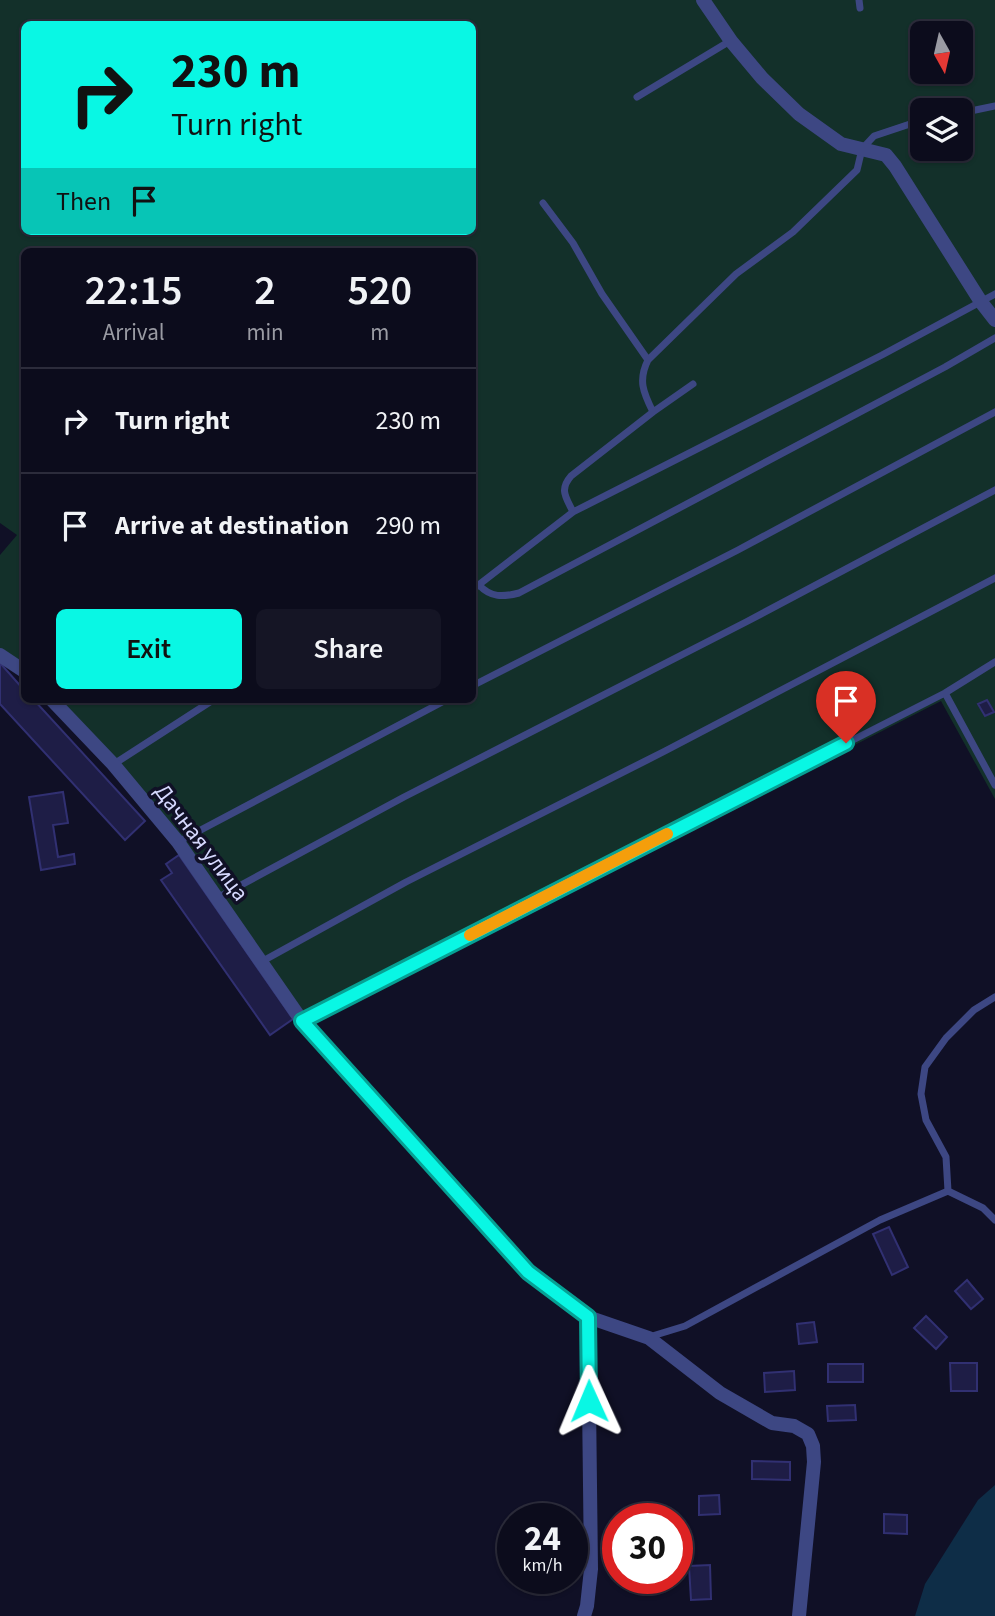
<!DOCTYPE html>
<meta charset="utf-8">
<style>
body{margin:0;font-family:"Source Sans 3",sans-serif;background:#151525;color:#f1f3f6;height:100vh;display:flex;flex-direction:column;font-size:26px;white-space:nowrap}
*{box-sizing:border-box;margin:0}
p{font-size:23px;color:#9a9ba3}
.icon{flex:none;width:38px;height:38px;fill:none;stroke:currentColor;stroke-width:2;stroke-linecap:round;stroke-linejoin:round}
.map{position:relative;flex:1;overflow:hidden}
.drawer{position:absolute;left:21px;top:248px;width:455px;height:455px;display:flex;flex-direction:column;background:#0c0c1c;border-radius:10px;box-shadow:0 2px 5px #0004,0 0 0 2px #2c2c3b}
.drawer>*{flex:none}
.banner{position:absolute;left:21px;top:21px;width:455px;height:214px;border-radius:10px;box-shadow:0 2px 5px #0004,0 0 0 2px #2c2c3b;background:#09f7e4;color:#111;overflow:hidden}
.needle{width:46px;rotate:172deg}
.controls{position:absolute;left:910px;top:21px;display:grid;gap:14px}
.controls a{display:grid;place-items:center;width:63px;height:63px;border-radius:10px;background:#0c0c1c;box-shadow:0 2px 5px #0004,0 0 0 2px #2c2c3b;font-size:35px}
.speed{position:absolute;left:497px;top:1503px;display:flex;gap:14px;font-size:35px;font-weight:700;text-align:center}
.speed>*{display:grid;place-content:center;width:91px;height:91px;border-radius:50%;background:#0c0c1c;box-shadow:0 2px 5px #0004,0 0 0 2px #2c2c3b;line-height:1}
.speed small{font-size:18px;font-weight:400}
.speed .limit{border:10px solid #d22;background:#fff;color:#111}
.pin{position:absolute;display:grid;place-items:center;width:60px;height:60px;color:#fff;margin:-72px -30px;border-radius:50% 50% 50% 0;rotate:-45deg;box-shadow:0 0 7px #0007}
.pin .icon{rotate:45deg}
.me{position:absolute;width:77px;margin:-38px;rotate:359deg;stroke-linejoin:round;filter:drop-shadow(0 0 5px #0008)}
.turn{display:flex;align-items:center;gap:24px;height:147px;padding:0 35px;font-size:32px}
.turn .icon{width:91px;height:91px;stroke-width:2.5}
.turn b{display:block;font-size:49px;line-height:60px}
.then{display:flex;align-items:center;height:66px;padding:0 35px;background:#0003;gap:14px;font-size:26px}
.eta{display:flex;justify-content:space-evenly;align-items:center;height:119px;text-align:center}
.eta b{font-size:42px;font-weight:600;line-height:49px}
.cta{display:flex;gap:14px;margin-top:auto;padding:14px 35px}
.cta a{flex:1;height:80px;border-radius:10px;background:#09f7e4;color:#111;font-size:28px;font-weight:600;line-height:80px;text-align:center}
.cta a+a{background:#151525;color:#f1f3f6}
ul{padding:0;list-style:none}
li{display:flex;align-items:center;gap:21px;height:105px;padding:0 35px;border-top:2px solid #2c2c3b}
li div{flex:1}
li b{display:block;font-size:26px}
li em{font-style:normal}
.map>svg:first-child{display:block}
.green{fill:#13302a;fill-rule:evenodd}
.water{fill:#0e2d47}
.building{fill:#1e1d46;stroke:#313072;stroke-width:2}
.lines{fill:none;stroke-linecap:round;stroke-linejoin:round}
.lane{stroke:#3d4783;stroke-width:7}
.street{stroke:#3d4783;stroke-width:14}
.route-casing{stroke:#06a194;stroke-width:18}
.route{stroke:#09f7e4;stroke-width:12}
.slow{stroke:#f59e0b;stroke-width:12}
.labels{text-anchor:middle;stroke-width:7;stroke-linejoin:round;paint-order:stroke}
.street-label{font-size:23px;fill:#d6d9fe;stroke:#101026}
</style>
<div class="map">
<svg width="995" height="1616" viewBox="0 0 995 1616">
<rect width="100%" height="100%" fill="#101026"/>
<path class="green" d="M0 0H995V799L941 701 309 1023 181 839 57 700H472V252H24V667L0 648V555L17 535 0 523ZM24 24H472V231H24ZM922 33H961V72H922ZM922 110H961V149H922Z"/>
<path class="water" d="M995 1485V1616H915L925 1584 978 1500Z"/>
<path class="building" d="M0 663 24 690V700H34L145 821 125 840 0 704Z
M987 700 994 712 985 716 978 704Z
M63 792 68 823 53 825 58 857 74 854 75 864 41 870 29 797Z
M179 855 293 1019 270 1035 161 880 172 873 166 864Z
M889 1227 908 1267 892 1275 873 1234Z
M967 1280 983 1299 971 1309 955 1291Z
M926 1316 947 1337 936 1349 914 1328Z
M814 1322 817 1342 799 1344 797 1324Z
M950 1363H977V1391H951Z
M828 1364H863V1382H828Z
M794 1371 795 1390 765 1392 764 1373Z
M855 1405 856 1420 828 1421 827 1406Z
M752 1461 790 1462V1480L752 1479Z
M719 1495 720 1514 699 1515V1496Z
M884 1514 907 1515V1534L884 1533Z
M710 1565 711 1599 691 1600 689 1566Z"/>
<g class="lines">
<path class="lane" d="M859 0 860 8
M637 97 730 41
M961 113 995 106
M543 203 573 243 602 294 648 360
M653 412C643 392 638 380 648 360L736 274 793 232 857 170 862 149 874 136 922 120
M573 512C566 497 559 490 571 476L653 412 693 384
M479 585C491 598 503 597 519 593L945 367 995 338
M472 590 573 512 882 355 995 294
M472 686 738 550 995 412
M945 693 995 785
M114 764 213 700
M178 842 446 700
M217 898 404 797 746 622 995 490
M261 962 406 882 665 751 995 578
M995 997 974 1010 946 1038 925 1067 921 1094 926 1120 946 1157 948 1191 983 1208 995 1220
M302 1021 945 693 995 662
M649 1337 685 1326 880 1220 948 1191"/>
<path class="street" d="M703 0 731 41 762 78 799 114 841 144 886 155 895 166 981 302 995 320
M0 655 24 671
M52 700 113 764 178 842 302 1021 529 1272 588 1317 649 1338 720 1393 772 1423 794 1426 808 1434 813 1446 814 1462 799 1616
M584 1616 587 1606 591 1569 588 1317"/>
</g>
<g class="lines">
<g class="route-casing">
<path id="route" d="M589 1401 588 1317 528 1272 302 1021 846 743"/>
</g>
<use href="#route" class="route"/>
<path class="slow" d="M470 935 667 834"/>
</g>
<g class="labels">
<g class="street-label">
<text transform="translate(202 842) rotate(53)" y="8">Дачная улица</text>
</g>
</g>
</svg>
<div class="controls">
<a><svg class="needle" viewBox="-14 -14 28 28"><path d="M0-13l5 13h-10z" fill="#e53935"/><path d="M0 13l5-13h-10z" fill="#9a9ba3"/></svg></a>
<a><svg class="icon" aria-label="layers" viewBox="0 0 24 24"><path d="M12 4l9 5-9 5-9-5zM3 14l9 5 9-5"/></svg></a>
</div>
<div class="speed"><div>24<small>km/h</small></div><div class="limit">30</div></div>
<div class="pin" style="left:846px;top:743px;background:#d93025"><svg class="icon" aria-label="arrive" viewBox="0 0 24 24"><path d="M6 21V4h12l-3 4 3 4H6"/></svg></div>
<svg class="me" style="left:589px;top:1401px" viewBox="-20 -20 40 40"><path d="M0-17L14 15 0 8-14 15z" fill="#09f7e4" stroke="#fff" stroke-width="4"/></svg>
<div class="banner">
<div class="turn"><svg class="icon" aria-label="right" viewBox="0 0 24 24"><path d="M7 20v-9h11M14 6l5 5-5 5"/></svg><div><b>230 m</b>Turn right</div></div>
<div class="then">Then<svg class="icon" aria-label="arrive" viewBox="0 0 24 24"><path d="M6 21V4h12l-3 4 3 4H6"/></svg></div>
</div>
<section class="drawer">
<div class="eta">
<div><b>22:15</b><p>Arrival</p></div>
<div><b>2</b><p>min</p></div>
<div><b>520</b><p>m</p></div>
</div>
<ul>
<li><svg class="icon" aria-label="right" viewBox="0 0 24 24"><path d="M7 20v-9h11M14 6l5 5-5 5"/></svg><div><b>Turn right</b></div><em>230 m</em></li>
<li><svg class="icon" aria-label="arrive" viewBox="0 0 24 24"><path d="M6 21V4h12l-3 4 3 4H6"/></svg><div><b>Arrive at destination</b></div><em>290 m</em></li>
</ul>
<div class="cta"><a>Exit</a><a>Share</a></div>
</section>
</div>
